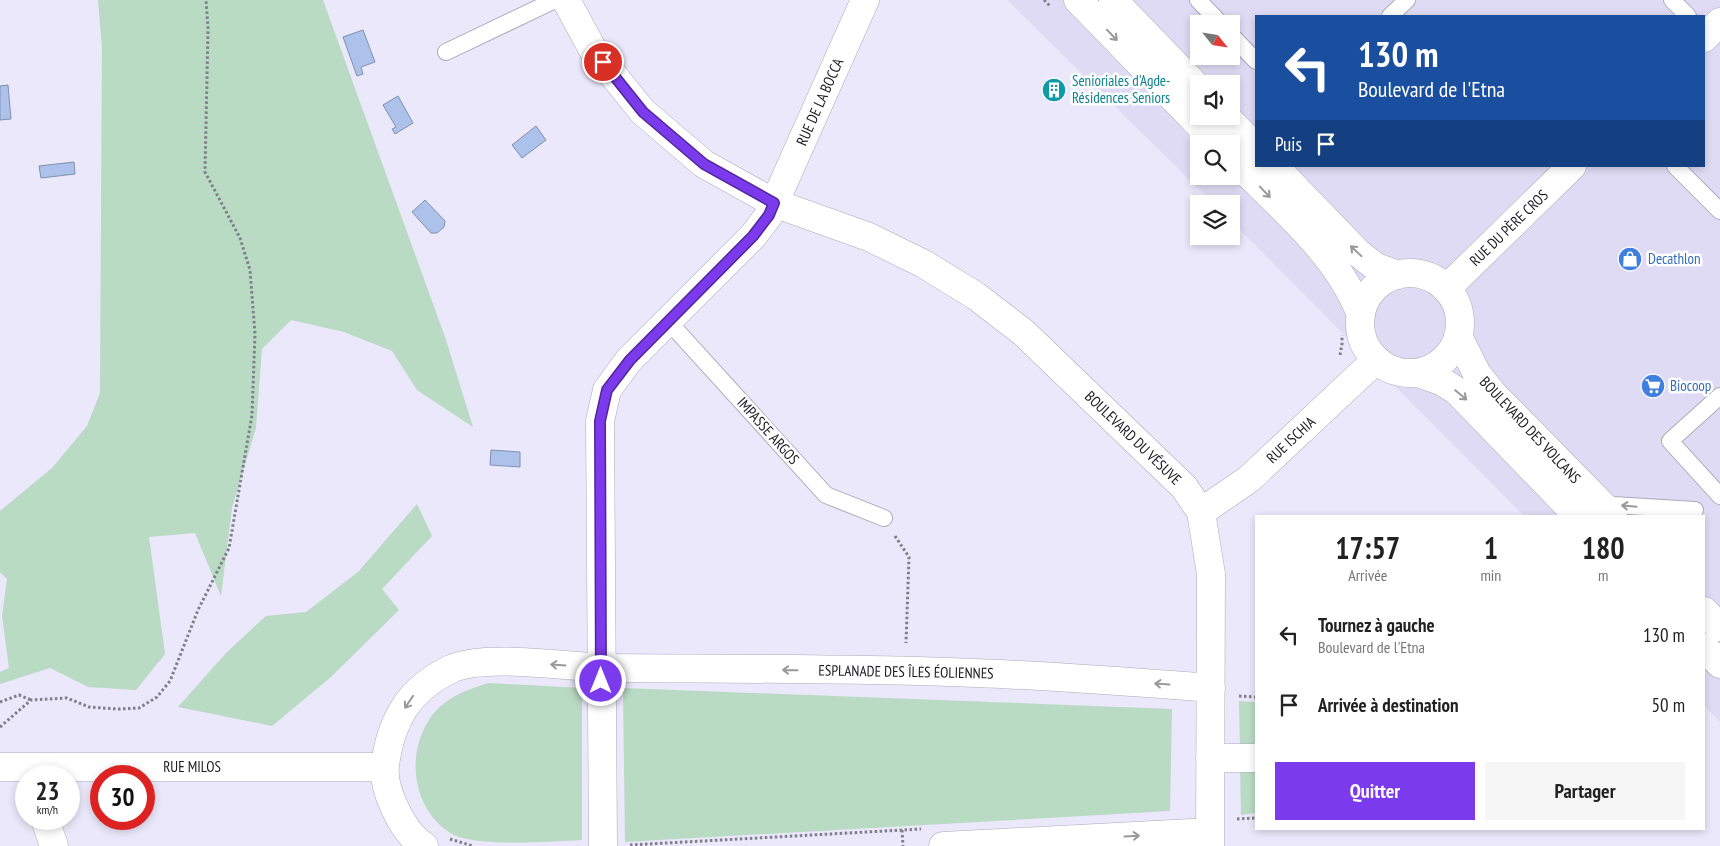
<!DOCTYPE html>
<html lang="fr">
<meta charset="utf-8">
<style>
body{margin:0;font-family:"PT Sans Narrow",sans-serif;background:#f6f6f6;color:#222;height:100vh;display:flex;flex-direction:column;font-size:19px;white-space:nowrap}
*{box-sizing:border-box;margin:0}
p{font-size:16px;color:#767676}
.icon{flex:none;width:28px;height:28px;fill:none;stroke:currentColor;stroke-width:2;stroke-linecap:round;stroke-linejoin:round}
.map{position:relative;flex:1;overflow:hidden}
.drawer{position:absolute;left:1255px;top:515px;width:450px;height:315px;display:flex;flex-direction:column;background:#fff;border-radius:0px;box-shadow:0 2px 8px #0003}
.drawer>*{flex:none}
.guide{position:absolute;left:1255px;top:15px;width:450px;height:152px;border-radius:0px;box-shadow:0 2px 8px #0003;background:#1a4fa0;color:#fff;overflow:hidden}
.needle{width:32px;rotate:120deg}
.tools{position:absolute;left:1190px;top:15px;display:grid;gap:10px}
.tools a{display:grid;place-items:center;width:50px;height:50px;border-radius:0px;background:#fff;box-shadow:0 2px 8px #0003;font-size:25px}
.speed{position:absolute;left:15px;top:765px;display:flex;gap:10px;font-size:25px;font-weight:700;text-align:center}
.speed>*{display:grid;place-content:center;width:65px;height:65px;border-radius:50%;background:#fff;box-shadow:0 2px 8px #0003;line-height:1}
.speed small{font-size:12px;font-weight:400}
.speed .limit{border:8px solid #d22;background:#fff;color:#111}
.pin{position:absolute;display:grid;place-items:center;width:42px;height:42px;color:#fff;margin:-21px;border:2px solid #fff;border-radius:50%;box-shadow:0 1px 5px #0007}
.me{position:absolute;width:55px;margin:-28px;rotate:0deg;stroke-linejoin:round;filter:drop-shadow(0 0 4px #0008)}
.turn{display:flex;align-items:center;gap:18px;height:105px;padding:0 20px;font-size:22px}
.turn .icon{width:65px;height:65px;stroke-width:2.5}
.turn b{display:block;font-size:35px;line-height:42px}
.then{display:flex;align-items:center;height:48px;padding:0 20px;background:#0003;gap:10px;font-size:19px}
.eta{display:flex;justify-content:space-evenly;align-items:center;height:85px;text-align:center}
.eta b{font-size:30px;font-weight:700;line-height:35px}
.primary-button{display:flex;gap:10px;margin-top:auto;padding:10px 20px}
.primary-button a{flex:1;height:58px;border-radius:0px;background:#7c3aed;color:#fff;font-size:20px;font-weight:700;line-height:58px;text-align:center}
.primary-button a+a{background:#f6f6f6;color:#222}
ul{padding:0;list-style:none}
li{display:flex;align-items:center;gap:15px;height:70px;padding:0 20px}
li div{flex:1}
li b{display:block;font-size:19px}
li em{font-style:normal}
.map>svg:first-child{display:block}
.built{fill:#dfdbf4;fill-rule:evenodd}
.green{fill:#b9dac3}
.water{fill:#acc2eb;stroke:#8190ae}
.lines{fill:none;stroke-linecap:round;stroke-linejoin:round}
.service-casing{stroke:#aca9ba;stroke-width:18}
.minor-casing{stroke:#aca9ba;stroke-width:29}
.tertiary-casing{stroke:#aca9ba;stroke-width:29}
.path{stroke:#7f7e8a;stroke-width:3;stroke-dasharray:2.5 2.5;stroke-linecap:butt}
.service{stroke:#fff;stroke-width:16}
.minor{stroke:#fff;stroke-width:28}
.tertiary{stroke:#fff;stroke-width:28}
.oneway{stroke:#99989b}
.route-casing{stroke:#51269a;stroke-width:12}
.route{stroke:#7c3aed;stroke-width:9}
.labels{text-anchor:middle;stroke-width:5;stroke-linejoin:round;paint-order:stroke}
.culture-label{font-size:15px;fill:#0d838f;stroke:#fff;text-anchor:start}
.street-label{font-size:15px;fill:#1c1b21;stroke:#fff}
.shop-label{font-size:15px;fill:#366cbe;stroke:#fff;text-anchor:start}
</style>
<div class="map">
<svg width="1720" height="846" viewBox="0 0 1720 846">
<rect width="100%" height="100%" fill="#eae8fa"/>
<path class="built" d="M1007 0H1720V722L1704 705V516H1524L1231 221V204H1214ZM1256 16H1704V166H1256ZM1199 24H1231V56H1199ZM1199 84H1231V116H1199ZM1199 144H1231V176H1199Z"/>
<path class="green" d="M98 0H323L445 337 473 427 417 390 392 351 344 332 291 320 262 349 256 428 232 508 221 596 195 533 149 537 165 654 136 690 88 687 50 668 0 684V672L9 668 2 616 7 579 0 572V511L52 468 87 426 100 393 102 48Z
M417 504 432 536 382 589 399 610 331 677 272 726 178 707 226 653 266 616 306 612 358 572Z
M488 683 582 688V840C546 842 491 846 458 837 414 817 403 756 431 717 445 697 467 690 488 683Z
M623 688 1172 709 1170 811 625 842Z
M1239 701 1256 702V747H1240Z
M1240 768H1256V813L1241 815Z"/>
<path class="water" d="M363 30 375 62 361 67 363 74 357 76 343 37Z
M8 85 11 119 0 120V86Z
M398 96 413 123 395 134 392 129 396 127 383 105Z
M536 126 546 140 522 158 512 145Z
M74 162 75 174 41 178 39 166Z
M425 200 445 221 444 227 437 233H431L412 212Z
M491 450 520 452V467L490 465Z"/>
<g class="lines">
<g class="service-casing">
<path id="service" d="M1198 0 1221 24
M1672 0 1688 16
M1390 16 1407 0
M1231 35 1256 61
M446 52 555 0
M1675 166 1720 211
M668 321 826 495 884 518
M1720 396 1670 441 1720 496
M1600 501 1613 505 1695 510"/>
</g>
<g class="minor-casing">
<path id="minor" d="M566 0 593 50 643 112 704 164 774 203 869 237 924 264 976 296 1024 333 1184 487 1201 512 1211 574 1210 846
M1704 38 1720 22
M1446 289 1572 166
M1201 512 1249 479 1376 360
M1210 758H1256
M0 767H385
M45 819 54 846
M424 846C403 833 382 789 385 765 391 720 409 689 451 669 486 653 567 667 607 668 730 669 853 668 976 673 1054 676 1133 682 1211 688
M603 846 600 421 607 390 629 360 753 236 769 215 865 0
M943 846 1210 832"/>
</g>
<g class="tertiary-casing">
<path id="tertiary" d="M1078 0 1218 144
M1113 0 1199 89
M1225 116 1256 148
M1231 157C1277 204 1338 253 1361 315
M1274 166 1358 253 1376 267 1398 275
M1360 323a50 50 0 1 1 100 0a50 50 0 1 1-100 0Z
M1458 336 1477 374 1493 394 1613 516
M1418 373 1441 381 1457 391 1578 516
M1704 611 1720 627
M1704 647 1720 664"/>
</g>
<path class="path" d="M1044 0 1051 7
M1340 355 1342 344V335
M895 536 909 557 906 643
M1239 696 1256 697
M0 702 19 695 31 700
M0 727 31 700 67 698 89 707 118 709 139 708 157 697 170 681 198 610 229 548 252 415 255 334 250 270 240 238 205 172 208 28 206 0
M1237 819 1256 818
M902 830 903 846
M450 839 473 846
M630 845 921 829"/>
<use href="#service" class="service"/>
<use href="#minor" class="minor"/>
<use href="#tertiary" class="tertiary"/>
</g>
<defs><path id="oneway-shaft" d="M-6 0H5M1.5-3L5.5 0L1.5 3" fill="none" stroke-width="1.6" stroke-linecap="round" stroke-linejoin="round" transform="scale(1.25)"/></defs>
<g class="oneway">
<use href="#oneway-shaft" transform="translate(1112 35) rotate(46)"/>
<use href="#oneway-shaft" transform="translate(1265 192) rotate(46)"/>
<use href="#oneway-shaft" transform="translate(1356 251) rotate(-137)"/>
<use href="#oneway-shaft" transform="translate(1461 395) rotate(40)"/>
<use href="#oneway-shaft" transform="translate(1629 506) rotate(-175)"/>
<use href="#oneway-shaft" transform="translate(558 665) rotate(-176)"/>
<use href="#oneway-shaft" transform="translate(790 670) rotate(-179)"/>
<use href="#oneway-shaft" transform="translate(1162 684) rotate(-176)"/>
<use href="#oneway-shaft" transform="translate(409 702) rotate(124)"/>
<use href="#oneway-shaft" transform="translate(1132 836) rotate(-3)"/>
</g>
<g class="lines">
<g class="route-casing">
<path id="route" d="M601 681 600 421 607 390 630 360 753 236 769 215 774 203 704 164 643 112 603 62"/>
</g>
<use href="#route" class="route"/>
</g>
<defs>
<g id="building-disc" transform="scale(1.25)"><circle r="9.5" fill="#0f9aa8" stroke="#fff"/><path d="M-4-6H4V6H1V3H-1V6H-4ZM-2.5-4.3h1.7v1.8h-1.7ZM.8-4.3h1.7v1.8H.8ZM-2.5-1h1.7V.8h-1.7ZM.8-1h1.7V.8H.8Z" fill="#fff"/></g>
<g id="shop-disc" transform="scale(1.25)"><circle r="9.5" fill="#3f7fe0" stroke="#fff"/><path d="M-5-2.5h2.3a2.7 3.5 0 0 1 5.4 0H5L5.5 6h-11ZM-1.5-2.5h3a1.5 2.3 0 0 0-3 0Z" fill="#fff"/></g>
<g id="supermarket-disc" transform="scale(1.25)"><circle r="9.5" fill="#3f7fe0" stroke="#fff"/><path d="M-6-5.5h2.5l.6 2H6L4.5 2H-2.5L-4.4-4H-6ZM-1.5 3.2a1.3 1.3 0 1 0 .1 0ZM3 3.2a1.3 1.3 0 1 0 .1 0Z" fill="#fff"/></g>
</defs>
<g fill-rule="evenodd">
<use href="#building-disc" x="1054" y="90"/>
<use href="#shop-disc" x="1630" y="259"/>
<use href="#supermarket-disc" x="1653" y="386"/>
</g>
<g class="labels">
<g class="culture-label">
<text x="1072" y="86">Senioriales d'Agde-<tspan x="1072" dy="17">Résidences Seniors</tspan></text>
</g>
<g class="street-label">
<text transform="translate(820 102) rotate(-66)" y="5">RUE DE LA BOCCA</text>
<text transform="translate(1509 228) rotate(-44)" y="5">RUE DU PÈRE CROS</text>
<text transform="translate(1530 430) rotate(47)" y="5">BOULEVARD DES VOLCANS</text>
<text transform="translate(768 431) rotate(48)" y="5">IMPASSE ARGOS</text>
<text transform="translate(1133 438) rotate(44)" y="5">BOULEVARD DU VÉSUVE</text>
<text transform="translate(1291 440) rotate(-43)" y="5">RUE ISCHIA</text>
<text transform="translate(906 672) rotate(1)" y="5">ESPLANADE DES ÎLES ÉOLIENNES</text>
<text x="192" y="772">RUE MILOS</text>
</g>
<g class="shop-label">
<text x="1648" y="264">Decathlon</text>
<text x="1670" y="391">Biocoop</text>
</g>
</g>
</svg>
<div class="tools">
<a><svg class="needle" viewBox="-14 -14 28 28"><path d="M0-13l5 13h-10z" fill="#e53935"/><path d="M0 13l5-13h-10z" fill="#767676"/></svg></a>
<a><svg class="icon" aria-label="sound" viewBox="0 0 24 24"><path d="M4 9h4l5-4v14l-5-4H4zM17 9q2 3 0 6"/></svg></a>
<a><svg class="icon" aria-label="search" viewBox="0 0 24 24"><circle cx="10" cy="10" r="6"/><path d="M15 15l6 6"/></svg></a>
<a><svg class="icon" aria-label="layers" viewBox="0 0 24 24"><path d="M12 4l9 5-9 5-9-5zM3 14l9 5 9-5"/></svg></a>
</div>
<div class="speed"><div>23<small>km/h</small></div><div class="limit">30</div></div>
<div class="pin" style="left:603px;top:62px;background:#d93025"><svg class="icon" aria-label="arrive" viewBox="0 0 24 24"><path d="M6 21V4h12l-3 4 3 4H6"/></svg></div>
<svg class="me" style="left:601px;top:681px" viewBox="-20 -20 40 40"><circle r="17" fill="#7c3aed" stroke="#fff" stroke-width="3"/><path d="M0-11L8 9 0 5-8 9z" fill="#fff"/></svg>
<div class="guide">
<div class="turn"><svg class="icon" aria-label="left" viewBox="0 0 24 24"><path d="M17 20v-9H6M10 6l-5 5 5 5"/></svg><div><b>130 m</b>Boulevard de l'Etna</div></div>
<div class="then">Puis<svg class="icon" aria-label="arrive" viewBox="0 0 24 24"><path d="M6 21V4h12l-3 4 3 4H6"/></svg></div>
</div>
<section class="drawer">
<div class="eta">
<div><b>17:57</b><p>Arrivée</p></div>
<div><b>1</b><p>min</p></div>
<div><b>180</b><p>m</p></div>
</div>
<ul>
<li><svg class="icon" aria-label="left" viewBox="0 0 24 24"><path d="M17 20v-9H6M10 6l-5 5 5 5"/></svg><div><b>Tournez à gauche</b><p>Boulevard de l'Etna</p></div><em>130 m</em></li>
<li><svg class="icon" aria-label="arrive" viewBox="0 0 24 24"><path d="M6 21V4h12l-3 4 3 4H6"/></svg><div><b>Arrivée à destination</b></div><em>50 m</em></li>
</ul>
<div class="primary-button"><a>Quitter</a><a>Partager</a></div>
</section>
</div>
